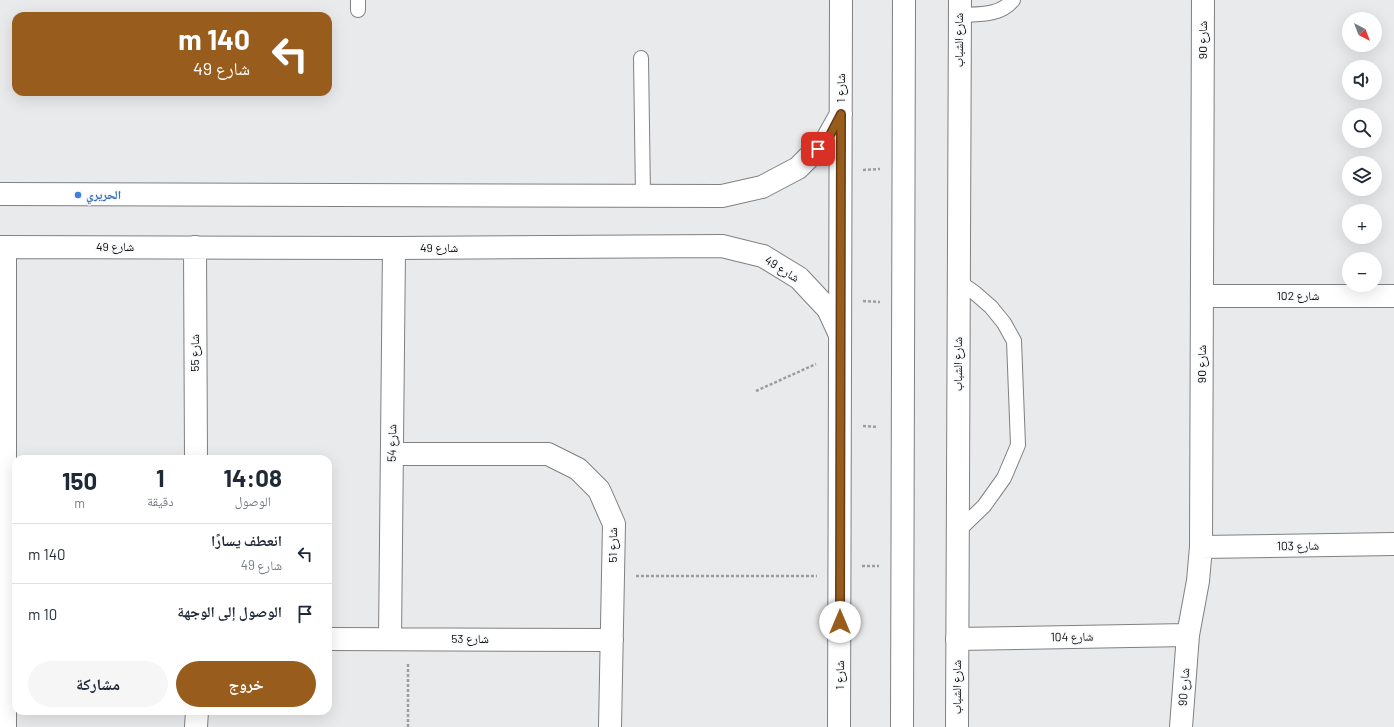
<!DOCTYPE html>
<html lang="ar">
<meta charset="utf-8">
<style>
body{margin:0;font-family:Barlow,"Noto Naskh Arabic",sans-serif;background:#f6f6f7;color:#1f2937;direction:rtl;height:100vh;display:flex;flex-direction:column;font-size:15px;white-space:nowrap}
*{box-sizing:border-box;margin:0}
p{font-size:13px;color:#747a83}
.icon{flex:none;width:22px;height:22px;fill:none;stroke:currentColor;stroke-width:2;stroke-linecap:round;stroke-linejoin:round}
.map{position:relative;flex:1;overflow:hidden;direction:ltr}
.side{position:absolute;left:12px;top:455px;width:320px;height:260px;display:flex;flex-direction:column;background:#fff;border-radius:12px;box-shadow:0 4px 16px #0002;direction:rtl}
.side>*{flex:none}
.banner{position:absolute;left:12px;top:12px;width:320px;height:84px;border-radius:12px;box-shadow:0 4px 16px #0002;direction:rtl;background:#985d1d;color:#fff;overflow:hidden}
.needle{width:26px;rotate:138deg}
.controls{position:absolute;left:1342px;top:12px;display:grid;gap:8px}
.controls a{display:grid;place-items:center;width:40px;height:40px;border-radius:50%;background:#fff;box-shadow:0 4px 16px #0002;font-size:20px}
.pin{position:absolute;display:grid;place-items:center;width:34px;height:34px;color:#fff;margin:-17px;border-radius:8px;box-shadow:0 2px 6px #0006}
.me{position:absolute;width:44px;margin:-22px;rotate:0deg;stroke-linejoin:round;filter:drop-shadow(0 0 3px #0008)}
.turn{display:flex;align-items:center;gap:14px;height:84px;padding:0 16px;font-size:18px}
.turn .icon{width:52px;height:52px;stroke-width:2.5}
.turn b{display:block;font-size:28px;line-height:34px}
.eta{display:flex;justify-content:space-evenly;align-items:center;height:68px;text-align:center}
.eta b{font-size:24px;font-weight:700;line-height:28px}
.primary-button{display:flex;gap:8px;margin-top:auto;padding:8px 16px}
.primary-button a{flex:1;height:46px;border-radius:24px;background:#985d1d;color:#fff;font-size:16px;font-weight:700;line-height:46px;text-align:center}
.primary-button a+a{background:#f6f6f7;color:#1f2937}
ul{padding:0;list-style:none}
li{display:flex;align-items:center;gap:12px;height:60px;padding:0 16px;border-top:1px solid #e0e1e3}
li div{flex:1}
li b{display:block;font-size:15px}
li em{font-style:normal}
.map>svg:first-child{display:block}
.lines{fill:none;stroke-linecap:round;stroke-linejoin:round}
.service-casing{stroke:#808081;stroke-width:16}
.minor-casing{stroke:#808081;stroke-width:24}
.tertiary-casing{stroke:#808081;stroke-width:24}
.path{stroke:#9c9d9f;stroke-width:2.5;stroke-dasharray:3 2;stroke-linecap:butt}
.service{stroke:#fff;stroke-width:14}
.minor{stroke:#fff;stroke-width:22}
.tertiary{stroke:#fff;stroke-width:22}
.route-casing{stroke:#633c13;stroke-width:10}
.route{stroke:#985d1d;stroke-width:7}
.shop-dot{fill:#3f7fe0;stroke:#f7f8f9;stroke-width:1.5}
.labels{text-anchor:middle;stroke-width:3;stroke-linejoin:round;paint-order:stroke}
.street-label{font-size:12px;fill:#101011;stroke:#f7f8f9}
.shop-label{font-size:12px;font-weight:bold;fill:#366cbe;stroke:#f7f8f9;text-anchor:start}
</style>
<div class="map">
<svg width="1394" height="727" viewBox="0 0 1394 727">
<rect width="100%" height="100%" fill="#e9eaec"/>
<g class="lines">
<g class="service-casing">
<path id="service" d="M358 10V0
M960 15C979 14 1000 16 1013 0
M641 58 643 196
M958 531 984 506 1004 478 1018 445 1014 341 1004 323 991 307 975 293 958 281"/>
</g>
<g class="minor-casing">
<path id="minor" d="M0 194 722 196 762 187 798 168 827 139 841 114
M0 247 394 248 722 246 763 256 799 278 828 309 840 335
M5 247V727
M195 247 196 459
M1202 296H1394
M392 454H548L578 469 599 490 614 524 610 727
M1201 547 1394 544
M328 639 612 640
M390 639 394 248
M957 639 1188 635
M196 727 197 711
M839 727 841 0
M1181 727 1188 635 1198 581 1201 547 1203 0"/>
</g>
<g class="tertiary-casing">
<path id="tertiary" d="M902 727 904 0
M957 727 960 0"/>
</g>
<path class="path" d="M863 170 880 169
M863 301 880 302
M756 391 816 364
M863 426 878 427
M862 566H879
M636 576H817
M408 727V664"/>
<use href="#service" class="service"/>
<use href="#minor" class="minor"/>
<use href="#tertiary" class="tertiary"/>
</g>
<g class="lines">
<g class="route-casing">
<path id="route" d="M818 149 828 139 841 114 840 622"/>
</g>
<use href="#route" class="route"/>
</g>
<circle class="shop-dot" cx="78" cy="195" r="4"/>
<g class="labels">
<g class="street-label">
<text transform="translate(959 40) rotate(-90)" y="4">شارع الشباب</text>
<text transform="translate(1203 40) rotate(-90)" y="4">شارع 90</text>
<text transform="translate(841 88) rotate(-90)" y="4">شارع 1</text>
<text x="115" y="251">شارع 49</text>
<text x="439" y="252">شارع 49</text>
<text transform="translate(782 269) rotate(32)" y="4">شارع 49</text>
<text x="1298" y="300">شارع 102</text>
<text transform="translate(195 353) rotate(-90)" y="4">شارع 55</text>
<text transform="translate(958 364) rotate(-90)" y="4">شارع الشباب</text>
<text transform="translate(1202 364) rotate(-90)" y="4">شارع 90</text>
<text transform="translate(392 443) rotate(-89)" y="4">شارع 54</text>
<text transform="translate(613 545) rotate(-90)" y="4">شارع 51</text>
<text transform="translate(1298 546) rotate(-1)" y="4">شارع 103</text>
<text transform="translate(1072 637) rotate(-1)" y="4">شارع 104</text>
<text x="470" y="643">شارع 53</text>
<text transform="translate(840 675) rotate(-90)" y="4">شارع 1</text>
<text transform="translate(957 687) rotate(-90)" y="4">شارع الشباب</text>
<text transform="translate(1184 687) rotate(-86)" y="4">شارع 90</text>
</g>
<g class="shop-label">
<text x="86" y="199">الحريري</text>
</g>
</g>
</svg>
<div class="controls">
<a><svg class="needle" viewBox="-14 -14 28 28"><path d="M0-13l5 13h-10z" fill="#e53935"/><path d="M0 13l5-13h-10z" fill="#747a83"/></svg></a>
<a><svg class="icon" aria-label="sound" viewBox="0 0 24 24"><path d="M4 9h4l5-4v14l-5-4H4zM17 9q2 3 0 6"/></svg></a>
<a><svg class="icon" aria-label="search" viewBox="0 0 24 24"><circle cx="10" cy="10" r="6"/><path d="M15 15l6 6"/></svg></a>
<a><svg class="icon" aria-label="layers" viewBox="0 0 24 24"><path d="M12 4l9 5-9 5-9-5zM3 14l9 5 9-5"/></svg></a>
<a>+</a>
<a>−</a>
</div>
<div class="pin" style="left:818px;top:149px;background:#d93025"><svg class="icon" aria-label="arrive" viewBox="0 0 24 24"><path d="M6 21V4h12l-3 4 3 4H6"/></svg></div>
<svg class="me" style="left:840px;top:622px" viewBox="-20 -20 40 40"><circle r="19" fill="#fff"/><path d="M0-13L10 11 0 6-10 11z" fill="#985d1d"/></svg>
<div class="banner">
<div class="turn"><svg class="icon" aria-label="left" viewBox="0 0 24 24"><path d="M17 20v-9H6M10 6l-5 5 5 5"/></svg><div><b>140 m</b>شارع 49</div></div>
</div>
<section class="side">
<div class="eta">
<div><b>14:08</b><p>الوصول</p></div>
<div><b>1</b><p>دقيقة</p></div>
<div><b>150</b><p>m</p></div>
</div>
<ul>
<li><svg class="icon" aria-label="left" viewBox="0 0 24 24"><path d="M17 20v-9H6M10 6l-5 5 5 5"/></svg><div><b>انعطف يسارًا</b><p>شارع 49</p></div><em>140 m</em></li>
<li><svg class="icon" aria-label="arrive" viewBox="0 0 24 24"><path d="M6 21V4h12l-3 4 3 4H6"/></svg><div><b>الوصول إلى الوجهة</b></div><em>10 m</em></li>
</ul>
<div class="primary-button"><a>خروج</a><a>مشاركة</a></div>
</section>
</div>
